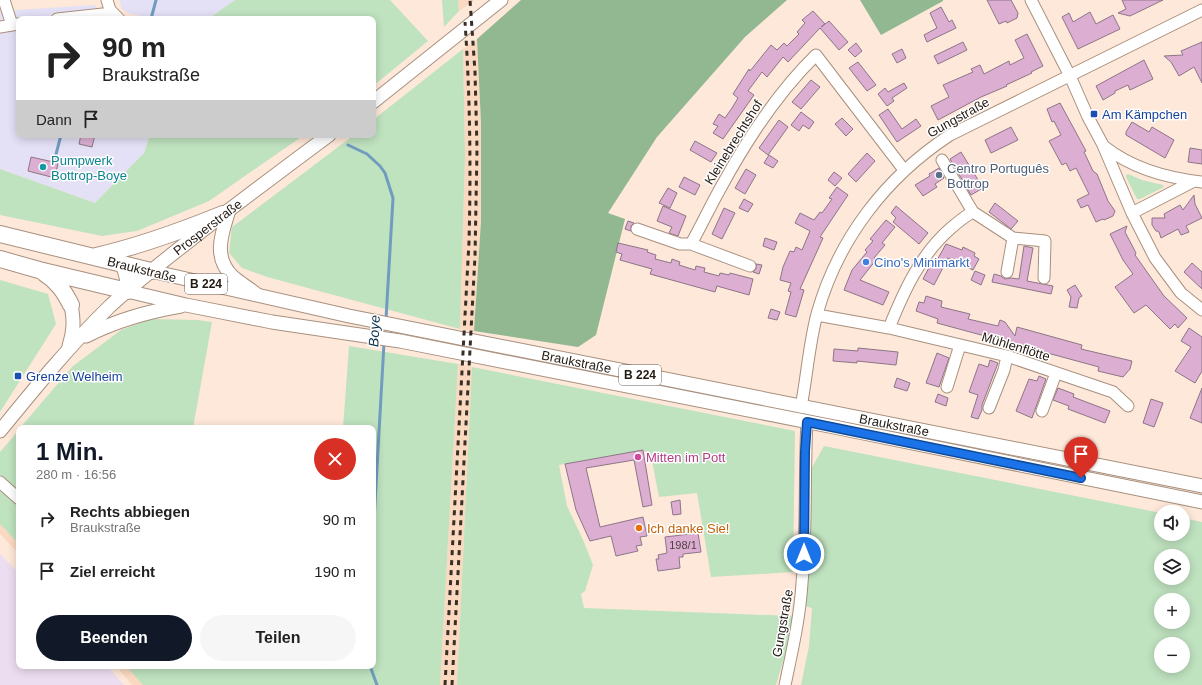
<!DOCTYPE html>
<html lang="de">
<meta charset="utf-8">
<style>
body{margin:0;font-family:Helvetica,sans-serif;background:#f6f6f6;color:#222;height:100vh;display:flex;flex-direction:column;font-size:15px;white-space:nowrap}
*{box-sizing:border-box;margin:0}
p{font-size:13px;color:#767676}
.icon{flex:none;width:22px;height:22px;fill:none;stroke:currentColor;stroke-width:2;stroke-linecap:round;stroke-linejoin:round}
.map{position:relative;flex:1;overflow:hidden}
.panel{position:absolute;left:16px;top:425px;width:360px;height:244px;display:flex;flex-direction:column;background:#fff;border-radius:8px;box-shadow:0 2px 10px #0003}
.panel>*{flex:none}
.top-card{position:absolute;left:16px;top:16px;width:360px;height:122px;border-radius:8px;box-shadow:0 2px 10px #0003;background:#fff;color:#222;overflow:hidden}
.tools{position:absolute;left:1154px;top:505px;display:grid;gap:8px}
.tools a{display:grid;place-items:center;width:36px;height:36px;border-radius:50%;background:#fff;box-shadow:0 2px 10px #0003;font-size:20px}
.pin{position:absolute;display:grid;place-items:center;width:34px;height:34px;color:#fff;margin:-41px -17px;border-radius:50% 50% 50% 0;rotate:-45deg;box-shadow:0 0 4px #0007}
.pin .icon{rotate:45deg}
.me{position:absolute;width:44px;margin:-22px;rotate:0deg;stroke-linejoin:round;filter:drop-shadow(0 0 3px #0008)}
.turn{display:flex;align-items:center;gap:14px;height:84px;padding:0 20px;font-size:18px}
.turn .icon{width:52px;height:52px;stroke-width:2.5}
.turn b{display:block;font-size:28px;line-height:34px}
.then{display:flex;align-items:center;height:38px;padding:0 20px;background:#0003;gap:8px;font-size:15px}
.round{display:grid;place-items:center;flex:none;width:42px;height:42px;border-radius:21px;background:#f6f6f6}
.overview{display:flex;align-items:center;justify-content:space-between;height:68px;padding:0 20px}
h1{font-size:24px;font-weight:600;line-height:30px;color:#111827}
.cta{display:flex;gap:8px;margin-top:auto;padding:8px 20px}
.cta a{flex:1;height:46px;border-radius:24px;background:#111827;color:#fff;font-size:16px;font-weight:600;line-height:46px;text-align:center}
.cta a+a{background:#f6f6f6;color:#222}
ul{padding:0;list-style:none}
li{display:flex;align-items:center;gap:12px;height:52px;padding:0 20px}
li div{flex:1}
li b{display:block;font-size:15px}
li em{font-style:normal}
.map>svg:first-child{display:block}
.commercial{fill:#edddf0}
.industrial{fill:#e4e0f6}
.built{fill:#fbd9c1}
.green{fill:#bfe2bf;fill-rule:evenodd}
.forest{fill:#91b891}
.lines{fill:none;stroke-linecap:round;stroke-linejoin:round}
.stream{stroke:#719cbf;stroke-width:3}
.building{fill:#dcafd2;stroke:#8d7587}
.minor-casing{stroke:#a8907e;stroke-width:13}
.major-casing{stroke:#a8907e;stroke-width:15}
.highway-casing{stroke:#a8907e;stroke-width:18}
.minor{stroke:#fff;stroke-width:11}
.major{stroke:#fff;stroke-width:13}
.highway{stroke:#fff;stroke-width:16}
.rail{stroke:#392e26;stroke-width:3;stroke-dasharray:5 5;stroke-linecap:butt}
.route-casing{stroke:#114b97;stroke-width:10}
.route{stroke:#1a73e8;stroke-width:7}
.transit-dot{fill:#1a4fb4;stroke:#fff;stroke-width:1.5}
.culture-dot{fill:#0f9aa8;stroke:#fff;stroke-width:1.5}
.service-dot{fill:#5c6f8a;stroke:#fff;stroke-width:1.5}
.shop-dot{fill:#3f7fe0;stroke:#fff;stroke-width:1.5}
.hotel-dot{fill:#d1479c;stroke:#fff;stroke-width:1.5}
.food-dot{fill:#e8710a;stroke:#fff;stroke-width:1.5}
.labels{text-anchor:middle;stroke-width:3;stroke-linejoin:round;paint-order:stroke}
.number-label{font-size:11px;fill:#503e42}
.shield{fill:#fff;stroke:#645e59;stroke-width:1}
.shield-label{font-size:12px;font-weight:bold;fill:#221912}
.transit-label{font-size:13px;fill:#164399;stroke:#fff;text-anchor:start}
.street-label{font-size:13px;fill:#221912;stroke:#fff}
.culture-label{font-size:13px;fill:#0d838f;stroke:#fff;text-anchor:start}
.service-label{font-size:13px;fill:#4e5e75;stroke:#fff;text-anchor:start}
.shop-label{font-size:13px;fill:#366cbe;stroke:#fff;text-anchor:start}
.hotel-label{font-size:13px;fill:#b23c85;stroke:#fff;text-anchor:start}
.food-label{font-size:13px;fill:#c56008;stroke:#fff;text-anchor:start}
.water-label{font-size:14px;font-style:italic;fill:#10334c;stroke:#fff}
</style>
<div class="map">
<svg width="1202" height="685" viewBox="0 0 1202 685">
<rect width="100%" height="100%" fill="#fee8d9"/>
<path class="commercial" d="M0 554 19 573V666H107L124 685H0Z"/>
<path class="industrial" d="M120 0H235L208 19H153L128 13 121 8Z
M95 5 101 19H19V135H150L144 153 95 203 0 169V11Z"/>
<path class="built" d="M458 0H474V1L459 11Z
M477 39 481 123V221L474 331 460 329 465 157 463 49Z
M458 364 472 367 457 685H440Z
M0 524 19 544V554L0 534Z
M116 666H126L143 685H132Z"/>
<path class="green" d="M235 0H390L428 41 373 86V19H208Z
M442 0H458L459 11 444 27Z
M463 49 465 157 460 329 267 277 242 268 229 253 232 227 354 135H373V120Z
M150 135H304L209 201 137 231 102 236 0 215V169L95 203 144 153Z
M1128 174 1142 180 1163 185 1164 187 1140 199H1137L1126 177V175Z
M0 280 48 294 56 324 0 412Z
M150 319 198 320 212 322 193 428H20L73 366 121 330Z
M349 346 458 364 440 685H143L126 666H322L325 670 326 666H373V428H343Z
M472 367 795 431 793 572 711 577 697 493 659 497 651 456 643 450 559 465 567 506 584 542 593 565 585 591 581 594 584 608 793 616 786 651 776 685H457Z
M19 430V544L0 524V452Z
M824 446 1161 513V534H1183V518L1202 522V685H801L809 646 812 608 804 606 810 471ZM1161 556H1183V578H1161ZM1161 600H1183V622H1161ZM1161 644H1183V666H1161Z"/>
<path class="forest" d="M521 0H787L745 37 657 137 608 213 625 219 596 335 578 347 474 331 481 221V123L477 39Z
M860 0H943V1L881 35Z"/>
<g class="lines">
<path class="stream" d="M151 19 156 0
M348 145 367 154 380 166 385 173 393 198 386 319
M54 162 61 135
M373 539 384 343
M370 666 377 685"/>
</g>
<path class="building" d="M987 0H1011L1018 13 1017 18 1007 23 1006 21 999 24Z
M1122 0H1163L1130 16 1118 13 1126 9Z
M941 7 949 22 952 20 956 28 927 42 924 35 937 28 930 13Z
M813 11 825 24 821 27 829 21 848 42 839 50 820 28 788 62 783 57 767 77 762 72 748 91 754 95 723 139 713 133 718 126 713 124 719 114 725 118 732 108 738 98 733 94 749 69 750 71 771 45 777 50 784 43 787 46 799 34 797 32 805 23 802 20Z
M1090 12 1096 24 1113 15 1120 29 1078 49 1062 17 1069 13 1073 22Z
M1027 34 1043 66 1031 72 1032 73 1006 85 1007 86 981 97 938 120 931 106 949 97 943 85 973 72 971 69 980 65 984 74 1009 61 1010 65 1024 58 1015 40Z
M963 42 967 50 938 64 934 56Z
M1202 42V83L1194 67 1179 76 1171 62 1164 56 1183 55 1181 51Z
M856 43 862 51 855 57 848 50Z
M902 49 906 58 897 63 892 54Z
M1144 60 1153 79 1130 90 1128 85 1115 91V93L1103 100 1096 86Z
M858 62 876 85 867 91 849 68Z
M811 80 820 87 801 109 792 102Z
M904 83 907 88 892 98 894 101 887 106 878 94 885 88 888 92Z
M1060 103 1086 151 1084 152 1093 171 1097 174 1108 201 1115 211 1113 216 1104 220 1103 219 1096 222 1088 205 1081 208 1077 200 1089 194 1076 168 1070 171 1066 163 1062 165 1049 141 1061 135 1054 121 1052 122 1047 109Z
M888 109 902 129 916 119 921 126 897 142 879 115Z
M801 112 814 122 809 129 803 125 799 131 791 125Z
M842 118 853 129 846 136 835 124Z
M779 120 788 127 768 155 759 148Z
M1132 122 1149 132 1152 127 1174 140 1165 158 1126 135V132Z
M1011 127 1018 140 991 153 985 140Z
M81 135H95L92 147 79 144Z
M695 141 717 153 711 162 690 150Z
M1190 148 1202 150V164L1188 162Z
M961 152 983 188 971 195 950 159Z
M867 153 875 161 856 182 848 174Z
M769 155 778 161 773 168 764 163Z
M31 157 58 163 55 178 28 171Z
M939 168 944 178 935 184 937 187 923 196 915 185 930 176 929 174Z
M746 169 756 175 745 194 735 188Z
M834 172 842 178 835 186 828 180Z
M684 177 700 185 695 195 679 187Z
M837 187 848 195 820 237 823 238 800 289 804 290 796 317 785 314 791 292 788 291 791 283 780 280 783 267 790 251 794 252 796 247 802 250 810 231 795 223 800 213 814 220 820 212 822 213 832 199 829 198Z
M668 188 677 193 670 208 659 203Z
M1194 195 1195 204 1202 218 1186 226 1189 232 1181 235 1178 229 1161 238 1159 232 1157 231H1156L1152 225V218H1165L1164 214 1180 205 1183 210Z
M744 199 753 204 748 212 739 208Z
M995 203 1018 221 1011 229 989 212Z
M663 206 686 216 678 236 669 233 672 227 657 221Z
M896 206 928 233 919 244 893 222 896 218 891 213Z
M724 208 735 213 722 239 712 234Z
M886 220 895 227 882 243 885 245 874 258 876 260 860 280 889 292 883 305 844 290 852 270 867 252 865 250 873 241 870 239Z
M628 221 634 223 631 226V231L625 229Z
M1127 226 1125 232 1136 253 1135 255 1164 296 1187 318 1178 328 1175 324 1170 329 1146 305 1134 313 1115 287 1133 274 1123 260 1110 234Z
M765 238 777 242 774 250 763 246Z
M618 243 648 250 647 252 656 255 655 259 671 263 672 259 680 262 679 265 695 270 696 266 705 268 704 272 719 276 720 273 729 275 730 273 753 279 749 295 717 286 715 292 650 274 652 269 620 260 622 254 616 252Z
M946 244 962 250 963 247 975 253 974 256 979 259 973 270 948 258 934 285 923 279 933 260 936 262Z
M1024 246 1033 248 1027 281 1053 286 1051 294 992 282 994 274 1001 276 1005 279 1011 278 1019 279Z
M1192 263 1202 272V289L1184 272Z
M756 264 762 265 759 274 753 272 756 269Z
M975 271 985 275 981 285 971 280Z
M1075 285 1082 296 1079 298 1077 308 1069 307 1071 297 1067 290Z
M926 296 942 301 941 307 970 314 968 319 998 326 1000 320 1005 322 1015 336 1017 327 1082 345 1081 349 1132 361 1130 369 1123 377 1098 371 1099 367 937 323 938 319 916 311 919 302 924 303Z
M771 309 780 312 777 320 768 318Z
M1189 328 1202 337V371L1195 383 1175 371 1191 347 1181 341Z
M858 348 898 352 896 365 857 361V363L833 361 834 349 858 351Z
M937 353 949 358 939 387 926 383Z
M990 360 998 363 982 405V410L978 419 971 417 978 395 969 392 979 364 988 367Z
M1039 376 1046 379 1032 418 1016 411 1029 379 1037 381Z
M897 378 910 383 907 391 894 387Z
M1058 388 1074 394 1073 397 1110 411 1105 423 1068 409 1069 406 1053 400Z
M1202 388V423L1190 418Z
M938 394 948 398 946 406 935 402Z
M1151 399 1163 403 1154 427 1143 423Z
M643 450 652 505 643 507 634 460 586 468 600 527 643 517 647 536 640 537 642 545 636 546 638 551 616 556 611 536 590 541 576 510 565 464Z
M680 500 681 514 673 515 671 502Z
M698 533 701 552 683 554V557H679L680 568 658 571 656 559H659L658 555 667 553 665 537Z"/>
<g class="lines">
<g class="minor-casing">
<path id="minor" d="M4 0 12 25
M107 0 110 10 119 19
M1031 0 1070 76 1088 117 1103 145 1132 213 1155 258 1181 293 1202 310
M57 19 112 13
M0 27 18 24
M1105 147C1133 169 1167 178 1202 182
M942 160 973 212
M1132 213 1194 181
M637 229 680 244H691
M750 266 691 244C701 226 710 207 720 189 746 141 776 94 816 55L904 170
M1007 272 1013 238 1045 241 1044 278
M817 315 889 328 1007 356 1113 392 1128 406
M889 328C904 291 920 255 951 228 958 222 965 216 973 212L1013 238
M947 387 960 345
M801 407C807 376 809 344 817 314 838 239 886 177 950 135L1202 10
M989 408 1004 370 1007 356
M1042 411 1056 373
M0 482 19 499
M785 685C792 652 800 617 802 583 807 530 804 476 807 422"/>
</g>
<g class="major-casing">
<g id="major">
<path d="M373 102 501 0"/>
<path d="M229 210C222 233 212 257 233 277 240 283 249 288 256 294"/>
<path id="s1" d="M151 271 349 316 1202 486"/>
<path d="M127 291 186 305 272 322 400 341 839 428 1202 502"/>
<path d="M86 336C117 320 146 312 181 306"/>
<path d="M69 346C74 331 74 320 71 305"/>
<path id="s2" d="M0 431C35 388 70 345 110 306 135 283 162 262 189 241 235 205 282 170 329 135"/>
</g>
</g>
<g class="highway-casing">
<path id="highway" d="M0 234 151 271
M96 256C140 246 181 231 223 214
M0 259 39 270 127 291C129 281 128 274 123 264
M44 273C57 281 64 291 71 305"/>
</g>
<use href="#minor" class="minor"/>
<use href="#major" class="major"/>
<use href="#highway" class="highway"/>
<path class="rail" d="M445 685 469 242C471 168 470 95 465 22
M452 685 475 256 477 149 475 72 470 0"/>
</g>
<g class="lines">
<g class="route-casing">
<path id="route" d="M804 554 805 451 807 422 1081 478"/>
</g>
<use href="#route" class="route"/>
</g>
<g class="transit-dot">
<rect x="1090" y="110" width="8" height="8" rx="2"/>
<rect x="14" y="372" width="8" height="8" rx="2"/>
</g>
<circle class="culture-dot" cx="43" cy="167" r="4"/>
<circle class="service-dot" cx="939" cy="175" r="4"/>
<circle class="shop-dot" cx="866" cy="262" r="4"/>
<circle class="hotel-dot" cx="638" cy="457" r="4"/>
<circle class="food-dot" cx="639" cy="528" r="4"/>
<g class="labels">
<g class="number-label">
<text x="683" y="549">198/1</text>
</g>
<g class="shield">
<rect x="185" y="274" width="42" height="20" rx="3"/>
<rect x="619" y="365" width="42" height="20" rx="3"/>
</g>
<g class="shield-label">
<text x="206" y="288">B 224</text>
<text x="640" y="379">B 224</text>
</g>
<g class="transit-label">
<text x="1102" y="119">Am Kämpchen</text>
<text x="26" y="381">Grenze Welheim</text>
</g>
<g class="street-label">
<text transform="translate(958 117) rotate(-29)" y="5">Gungstraße</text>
<text transform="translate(733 142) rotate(-58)" y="5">Kleinebrechtshof</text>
<text dy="5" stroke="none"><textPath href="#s2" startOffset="292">Prosperstraße</textPath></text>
<text transform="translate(142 269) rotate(14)" y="5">Braukstraße</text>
<text transform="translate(1016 346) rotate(17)" y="5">Mühlenflötte</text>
<text dy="5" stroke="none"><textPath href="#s1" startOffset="435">Braukstraße</textPath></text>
<text dy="5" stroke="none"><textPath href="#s1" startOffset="759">Braukstraße</textPath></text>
<text transform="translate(782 623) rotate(-80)" y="5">Gungstraße</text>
</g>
<g class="culture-label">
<text x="51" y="165">Pumpwerk<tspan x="51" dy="15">Bottrop-Boye</tspan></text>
</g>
<g class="service-label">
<text x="947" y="173">Centro Português<tspan x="947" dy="15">Bottrop</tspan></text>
</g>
<g class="shop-label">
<text x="874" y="267">Cino's Minimarkt</text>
</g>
<g class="hotel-label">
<text x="646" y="462">Mitten im Pott</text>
</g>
<g class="food-label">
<text x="647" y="533">Ich danke Sie!</text>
</g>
<g class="water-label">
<text transform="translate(374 331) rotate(-87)" y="5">Boye</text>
</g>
</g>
</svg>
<div class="tools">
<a><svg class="icon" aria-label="sound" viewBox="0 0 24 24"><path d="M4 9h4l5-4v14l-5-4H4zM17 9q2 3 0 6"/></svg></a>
<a><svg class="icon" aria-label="layers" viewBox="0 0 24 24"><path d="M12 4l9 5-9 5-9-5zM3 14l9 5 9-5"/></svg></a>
<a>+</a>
<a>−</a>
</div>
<div class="pin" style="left:1081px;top:478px;background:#d93025"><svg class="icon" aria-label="arrive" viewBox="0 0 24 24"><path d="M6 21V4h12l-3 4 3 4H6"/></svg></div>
<svg class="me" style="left:804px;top:554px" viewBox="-20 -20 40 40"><circle r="17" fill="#1a73e8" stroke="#fff" stroke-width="3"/><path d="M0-11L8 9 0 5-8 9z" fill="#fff"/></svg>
<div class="top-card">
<div class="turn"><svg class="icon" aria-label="right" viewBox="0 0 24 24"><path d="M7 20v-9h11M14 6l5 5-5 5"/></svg><div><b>90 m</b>Braukstraße</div></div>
<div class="then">Dann<svg class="icon" aria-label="arrive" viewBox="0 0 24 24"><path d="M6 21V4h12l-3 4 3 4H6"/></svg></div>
</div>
<section class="panel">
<div class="overview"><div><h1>1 Min.</h1><p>280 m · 16:56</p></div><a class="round" style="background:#d93025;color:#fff"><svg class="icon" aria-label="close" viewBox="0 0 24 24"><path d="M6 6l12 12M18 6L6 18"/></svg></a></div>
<ul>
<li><svg class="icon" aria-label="right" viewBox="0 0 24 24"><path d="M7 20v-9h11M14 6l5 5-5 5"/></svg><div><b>Rechts abbiegen</b><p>Braukstraße</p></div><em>90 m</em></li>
<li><svg class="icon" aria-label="arrive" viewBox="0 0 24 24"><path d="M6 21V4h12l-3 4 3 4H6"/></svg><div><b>Ziel erreicht</b></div><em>190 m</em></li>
</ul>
<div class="cta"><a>Beenden</a><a>Teilen</a></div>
</section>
</div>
